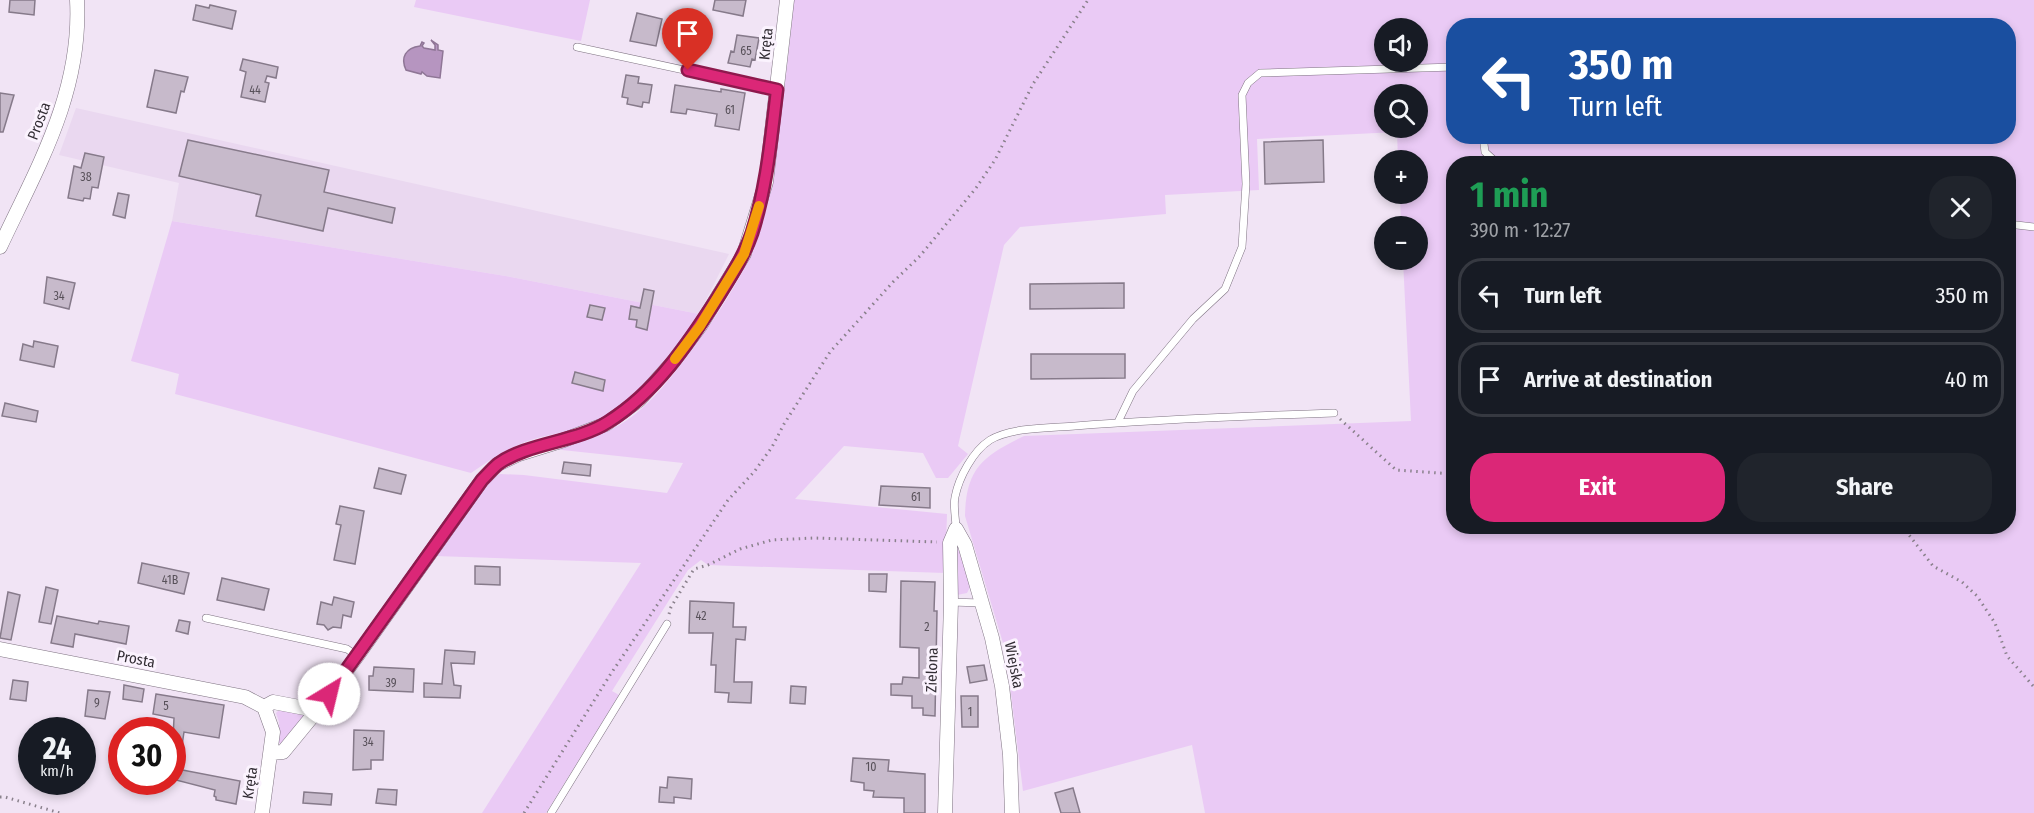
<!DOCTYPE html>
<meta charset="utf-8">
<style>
body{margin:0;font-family:"Fira Sans Condensed",sans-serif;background:#20242c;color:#f1f3f6;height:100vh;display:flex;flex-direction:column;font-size:22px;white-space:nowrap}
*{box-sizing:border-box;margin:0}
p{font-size:20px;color:#9ea1a6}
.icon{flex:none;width:33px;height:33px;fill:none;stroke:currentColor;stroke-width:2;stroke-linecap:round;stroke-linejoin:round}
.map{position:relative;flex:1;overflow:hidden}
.panel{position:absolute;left:1446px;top:156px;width:570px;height:378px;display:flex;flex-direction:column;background:#171b24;border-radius:24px;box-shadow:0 3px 9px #0003}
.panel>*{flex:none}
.hud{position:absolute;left:1446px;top:18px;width:570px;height:126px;border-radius:24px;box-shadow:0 3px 9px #0003;background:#1a4fa0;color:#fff;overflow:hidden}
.controls{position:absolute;left:1374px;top:18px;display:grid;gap:12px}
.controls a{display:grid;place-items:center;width:54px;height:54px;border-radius:50%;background:#171b24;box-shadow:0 3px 9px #0003;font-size:30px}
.speed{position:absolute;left:18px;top:717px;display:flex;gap:12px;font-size:30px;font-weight:700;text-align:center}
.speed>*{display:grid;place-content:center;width:78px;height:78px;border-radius:50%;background:#171b24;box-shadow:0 3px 9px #0003;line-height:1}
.speed small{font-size:15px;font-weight:400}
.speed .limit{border:9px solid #d22;background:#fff;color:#111}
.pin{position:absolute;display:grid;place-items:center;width:51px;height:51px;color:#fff;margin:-62px -26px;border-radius:50% 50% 50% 0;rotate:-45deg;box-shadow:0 0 6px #0007}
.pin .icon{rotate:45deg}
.me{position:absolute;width:66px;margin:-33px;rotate:36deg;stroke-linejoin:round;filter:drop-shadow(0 0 4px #0008)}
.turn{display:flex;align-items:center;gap:21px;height:126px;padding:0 24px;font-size:27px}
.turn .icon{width:78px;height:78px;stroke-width:2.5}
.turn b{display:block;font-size:42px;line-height:51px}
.round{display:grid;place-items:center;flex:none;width:63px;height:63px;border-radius:24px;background:#20242c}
.head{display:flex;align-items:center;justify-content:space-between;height:102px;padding:0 24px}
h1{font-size:36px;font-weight:700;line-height:45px;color:#1e9e55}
.action{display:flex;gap:12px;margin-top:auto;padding:12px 24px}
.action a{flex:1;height:69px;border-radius:24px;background:#db2777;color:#fff;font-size:24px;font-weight:700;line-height:69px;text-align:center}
.action a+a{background:#20242c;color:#f1f3f6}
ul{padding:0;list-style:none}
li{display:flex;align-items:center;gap:18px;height:75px;margin:0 12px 9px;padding:0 12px;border:3px solid #363941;border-radius:24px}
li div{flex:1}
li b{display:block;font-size:22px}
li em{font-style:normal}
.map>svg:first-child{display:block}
.built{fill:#ead8f0}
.green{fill:#eacaf5;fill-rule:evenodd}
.water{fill:#b695c0;stroke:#8f7696;stroke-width:1.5}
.building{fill:#c7bacb;stroke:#867a8a;stroke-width:1.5}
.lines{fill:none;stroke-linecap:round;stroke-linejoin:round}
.service-casing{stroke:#7f7382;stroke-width:8}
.minor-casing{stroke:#7f7382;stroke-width:15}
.path{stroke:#8a818c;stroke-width:3;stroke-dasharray:1.5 4.5;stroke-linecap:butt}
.service{stroke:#fff;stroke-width:7}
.minor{stroke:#fff;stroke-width:14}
.route-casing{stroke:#8e194d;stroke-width:15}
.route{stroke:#db2777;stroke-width:10}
.slow{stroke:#f59e0b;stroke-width:10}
.labels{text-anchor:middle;stroke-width:6;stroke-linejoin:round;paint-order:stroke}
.number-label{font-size:12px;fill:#58515a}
.street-label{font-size:15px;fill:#332e35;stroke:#fbf3fe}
</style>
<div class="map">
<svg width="2034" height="813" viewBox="0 0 2034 813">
<rect width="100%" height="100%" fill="#f1e4f5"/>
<path class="built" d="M76 108 729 254 699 314 511 277 172 221 179 183 59 155Z"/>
<path class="green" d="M416 0H590L581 41 414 7Z
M794 0H2034V813H1205L1192 745 1023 791 1006 653 965 516C966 468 983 456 1024 436L1411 421 1403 260H1418V226H1401L1400 194H1418V160H1398L1397 132 1257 139 1259 190 1165 195 1166 214 1020 227 1004 245 958 446 968 454 948 478H936L923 453 844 446 795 499 947 514 945 573 708 565 701 560 688 570 612 691 619 695 546 813H482L641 563 435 556 491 479 500 474 524 475 667 493 683 463 553 449C576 442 601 436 621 424 649 407 669 380 688 355 710 326 732 293 749 259 766 226 771 186 776 149 784 100 789 50 794 0ZM1454 26H2008V136H1454ZM1384 28H1418V62H1384ZM1384 94H1418V128H1384ZM1454 164H2008V526H1454Z
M172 221 511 277 699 314C674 350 638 403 598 421 576 431 554 433 531 440 509 447 490 460 471 473L175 394 179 374 131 361Z
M959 550 970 587 967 593 957 595 956 551Z
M279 710 304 715 282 744 279 743V722L276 713Z"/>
<path class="water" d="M431 40 438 45V50L443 51 440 78 427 76 422 72 421 74 406 70C400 57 406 48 420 46L422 42 424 43 422 46 424 48 435 50V45Z"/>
<path class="building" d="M10 0H35L34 15 9 12Z
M715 0H746L743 16 713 10Z
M196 5 209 8 210 5 236 11 232 29 193 20Z
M637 13 662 19 656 46 630 41Z
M684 18 700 21 697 34 681 31Z
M737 35 759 38 755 60 752 59 750 67 728 63 731 51 734 52Z
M243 59 278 67 276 78 267 76 265 82 269 83 265 102 241 97 246 72 240 70Z
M155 70 188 77 184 92 181 91 176 113 147 107Z
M626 75 639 77 638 83 652 85 649 103 643 102 642 107 627 104 628 98 622 97Z
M675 85 721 92V89L745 93 739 130 715 126 717 114 687 109 686 114 671 112Z
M0 93 14 95 3 132H0Z
M188 140 329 170 324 192 395 208 392 223 328 208 323 231 256 216 261 195 179 176Z
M1323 140 1324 182 1265 184 1264 142Z
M85 153 104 157 98 188 92 187 90 199 84 198 83 201 68 198 74 166 81 168Z
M118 193 129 195 125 218 113 215Z
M47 277 75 283 69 309 44 303Z
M1124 283V308L1030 309V284Z
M644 289 654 291 647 330 636 327 637 320 629 319 631 306 640 308Z
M590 305 605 308 602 320 587 317Z
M34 341 58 346 54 367 20 360 23 344 33 347Z
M1031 354H1125V378L1031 379Z
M575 372 605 380 603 391 572 383Z
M5 403 38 411 36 422 2 416Z
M564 462 591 465 590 476 562 473Z
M379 468 406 475 401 494 374 488Z
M881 486 930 488V508L879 505Z
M340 506 364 511 355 564 334 560 341 525 336 524Z
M142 563 189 573 184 594 138 583Z
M475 566 500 567V585L475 584Z
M869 574H887L886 592 869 591Z
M222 578 269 589 264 610 217 600Z
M901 581 935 582 934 611H937L935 716 923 715V708H912V696L891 695V684H902L903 677 919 678V648L900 647Z
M46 587 58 590 51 624 39 622Z
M8 592 20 595 11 640 0 638Z
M334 597 354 602 351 617 343 615 341 628 333 627 328 630 324 625 317 624 321 602 332 605Z
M690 601 734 603 733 627H746L745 640 736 639 734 682H752L751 703 728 702 729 693 715 692 716 665H711L713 633H689Z
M57 616 98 624 99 621 129 626 126 644 75 634 73 647 51 643Z
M179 620 190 622 188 634 176 631Z
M445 650 475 652 474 664 451 663 454 685 461 686 460 698 424 697V683L442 684Z
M984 665 987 680 970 683 967 667Z
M374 667 414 669 413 692 369 690V676H373Z
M13 680 28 682 26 701 10 699Z
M124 685 144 689 142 702 123 699Z
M791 686 806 687 805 704 790 703Z
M88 690 110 692 105 719 85 716Z
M156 694 224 705 219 738 184 732 180 759H172L174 718 153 714Z
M961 696H978V727H962Z
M354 730 384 731 383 760H371V769L353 770Z
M853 758 889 760 888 771 925 774V813H904V798L873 797 874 791 864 790V783L851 781Z
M172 768 240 781 236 804 216 800V797L214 796 215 790 172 779Z
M668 777 692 779 691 799 674 797V803L659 802 660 787 667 788Z
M1073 788 1080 813H1061L1055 793Z
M378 789 397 790 396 805 376 803Z
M304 792 332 794 331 805 303 803Z"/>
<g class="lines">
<g class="service-casing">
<path id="service" d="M577 47 777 90
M1483 136 1485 152 1496 162 1508 164
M2008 224 2034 227
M1118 422 1133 391 1193 319 1225 289 1242 247 1246 184 1242 95 1248 83 1260 73 1454 67
M956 529C956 519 953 506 955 497 959 477 973 451 990 440 1011 427 1051 428 1075 426 1161 419 1247 416 1334 413
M951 602 981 603
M206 618 347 649 357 656
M551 813 667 624"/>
</g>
<g class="minor-casing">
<path id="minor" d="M0 247C38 166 82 92 77 0
M956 529 965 545 992 638 1002 686 1010 755 1012 813
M0 649 245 697 264 707 273 732 262 813
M264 707 273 702 310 709 315 713
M271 753 283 752 315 713 357 656 482 480 498 464 519 454 564 440 606 424 639 400 673 362 700 326 744 254 766 182 787 0
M945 813 951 602 950 543 956 529"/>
</g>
<path class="path" d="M1340 419 1396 470 1454 474
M1902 526 1933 566 1962 582 1977 596 1995 623 2007 656 2034 687
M669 614 671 607 694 569 708 565 740 549 772 540 814 538 937 542
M0 797H5L60 813
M524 813 610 675 728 500 754 472 772 447 784 424 830 352 893 282 920 256 976 188 995 160 1033 84 1088 0"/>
<use href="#service" class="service"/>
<use href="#minor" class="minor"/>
</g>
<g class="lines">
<g class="route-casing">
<path id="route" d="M329 694 482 480C487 475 492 469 498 464 527 443 577 442 608 422 656 392 688 344 718 297 731 276 744 256 752 233 767 186 771 138 777 90L688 70"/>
</g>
<use href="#route" class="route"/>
<path class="slow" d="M675 359 700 326 744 254 759 206"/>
</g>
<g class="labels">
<g class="number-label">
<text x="746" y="55">65</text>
<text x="255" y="94">44</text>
<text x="730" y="114">61</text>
<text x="86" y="181">38</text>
<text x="59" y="300">34</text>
<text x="916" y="501">61</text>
<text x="170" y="584">41B</text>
<text x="701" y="620">42</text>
<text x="927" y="631">2</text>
<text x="391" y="687">39</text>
<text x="97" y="707">9</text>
<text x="166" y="710">5</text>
<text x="970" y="716">1</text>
<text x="368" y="746">34</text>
<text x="871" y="771">10</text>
</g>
<g class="street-label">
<text transform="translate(766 44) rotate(-84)" y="5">Kręta</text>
<text transform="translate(39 121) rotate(-69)" y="5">Prosta</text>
<text transform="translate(136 659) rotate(11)" y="5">Prosta</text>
<text transform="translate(1014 665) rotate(79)" y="5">Wiejska</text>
<text transform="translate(932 670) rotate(-88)" y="5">Zielona</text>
<text transform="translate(250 783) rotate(-81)" y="5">Kręta</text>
</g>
</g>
</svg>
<div class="controls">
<a><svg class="icon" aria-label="sound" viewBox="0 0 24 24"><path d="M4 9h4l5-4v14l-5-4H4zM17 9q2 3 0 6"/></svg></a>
<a><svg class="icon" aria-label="search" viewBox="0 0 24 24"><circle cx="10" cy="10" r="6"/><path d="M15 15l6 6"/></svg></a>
<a>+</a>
<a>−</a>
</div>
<div class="speed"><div>24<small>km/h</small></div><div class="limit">30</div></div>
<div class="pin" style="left:688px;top:70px;background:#d93025"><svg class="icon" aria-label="arrive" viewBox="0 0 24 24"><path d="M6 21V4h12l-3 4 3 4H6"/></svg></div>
<svg class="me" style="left:329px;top:694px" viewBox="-20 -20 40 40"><circle r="19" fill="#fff"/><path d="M0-13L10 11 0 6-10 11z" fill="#db2777"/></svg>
<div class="hud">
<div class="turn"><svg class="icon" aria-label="left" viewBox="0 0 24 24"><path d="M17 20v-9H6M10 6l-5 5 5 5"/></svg><div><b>350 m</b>Turn left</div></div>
</div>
<section class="panel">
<div class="head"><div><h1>1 min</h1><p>390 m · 12:27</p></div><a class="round"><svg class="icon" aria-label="close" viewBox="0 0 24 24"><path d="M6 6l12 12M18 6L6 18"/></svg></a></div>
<ul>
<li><svg class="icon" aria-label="left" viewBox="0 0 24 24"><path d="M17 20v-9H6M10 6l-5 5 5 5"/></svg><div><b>Turn left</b></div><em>350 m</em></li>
<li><svg class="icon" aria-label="arrive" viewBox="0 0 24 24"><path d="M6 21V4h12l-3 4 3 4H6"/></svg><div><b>Arrive at destination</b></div><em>40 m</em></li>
</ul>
<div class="action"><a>Exit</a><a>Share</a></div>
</section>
</div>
